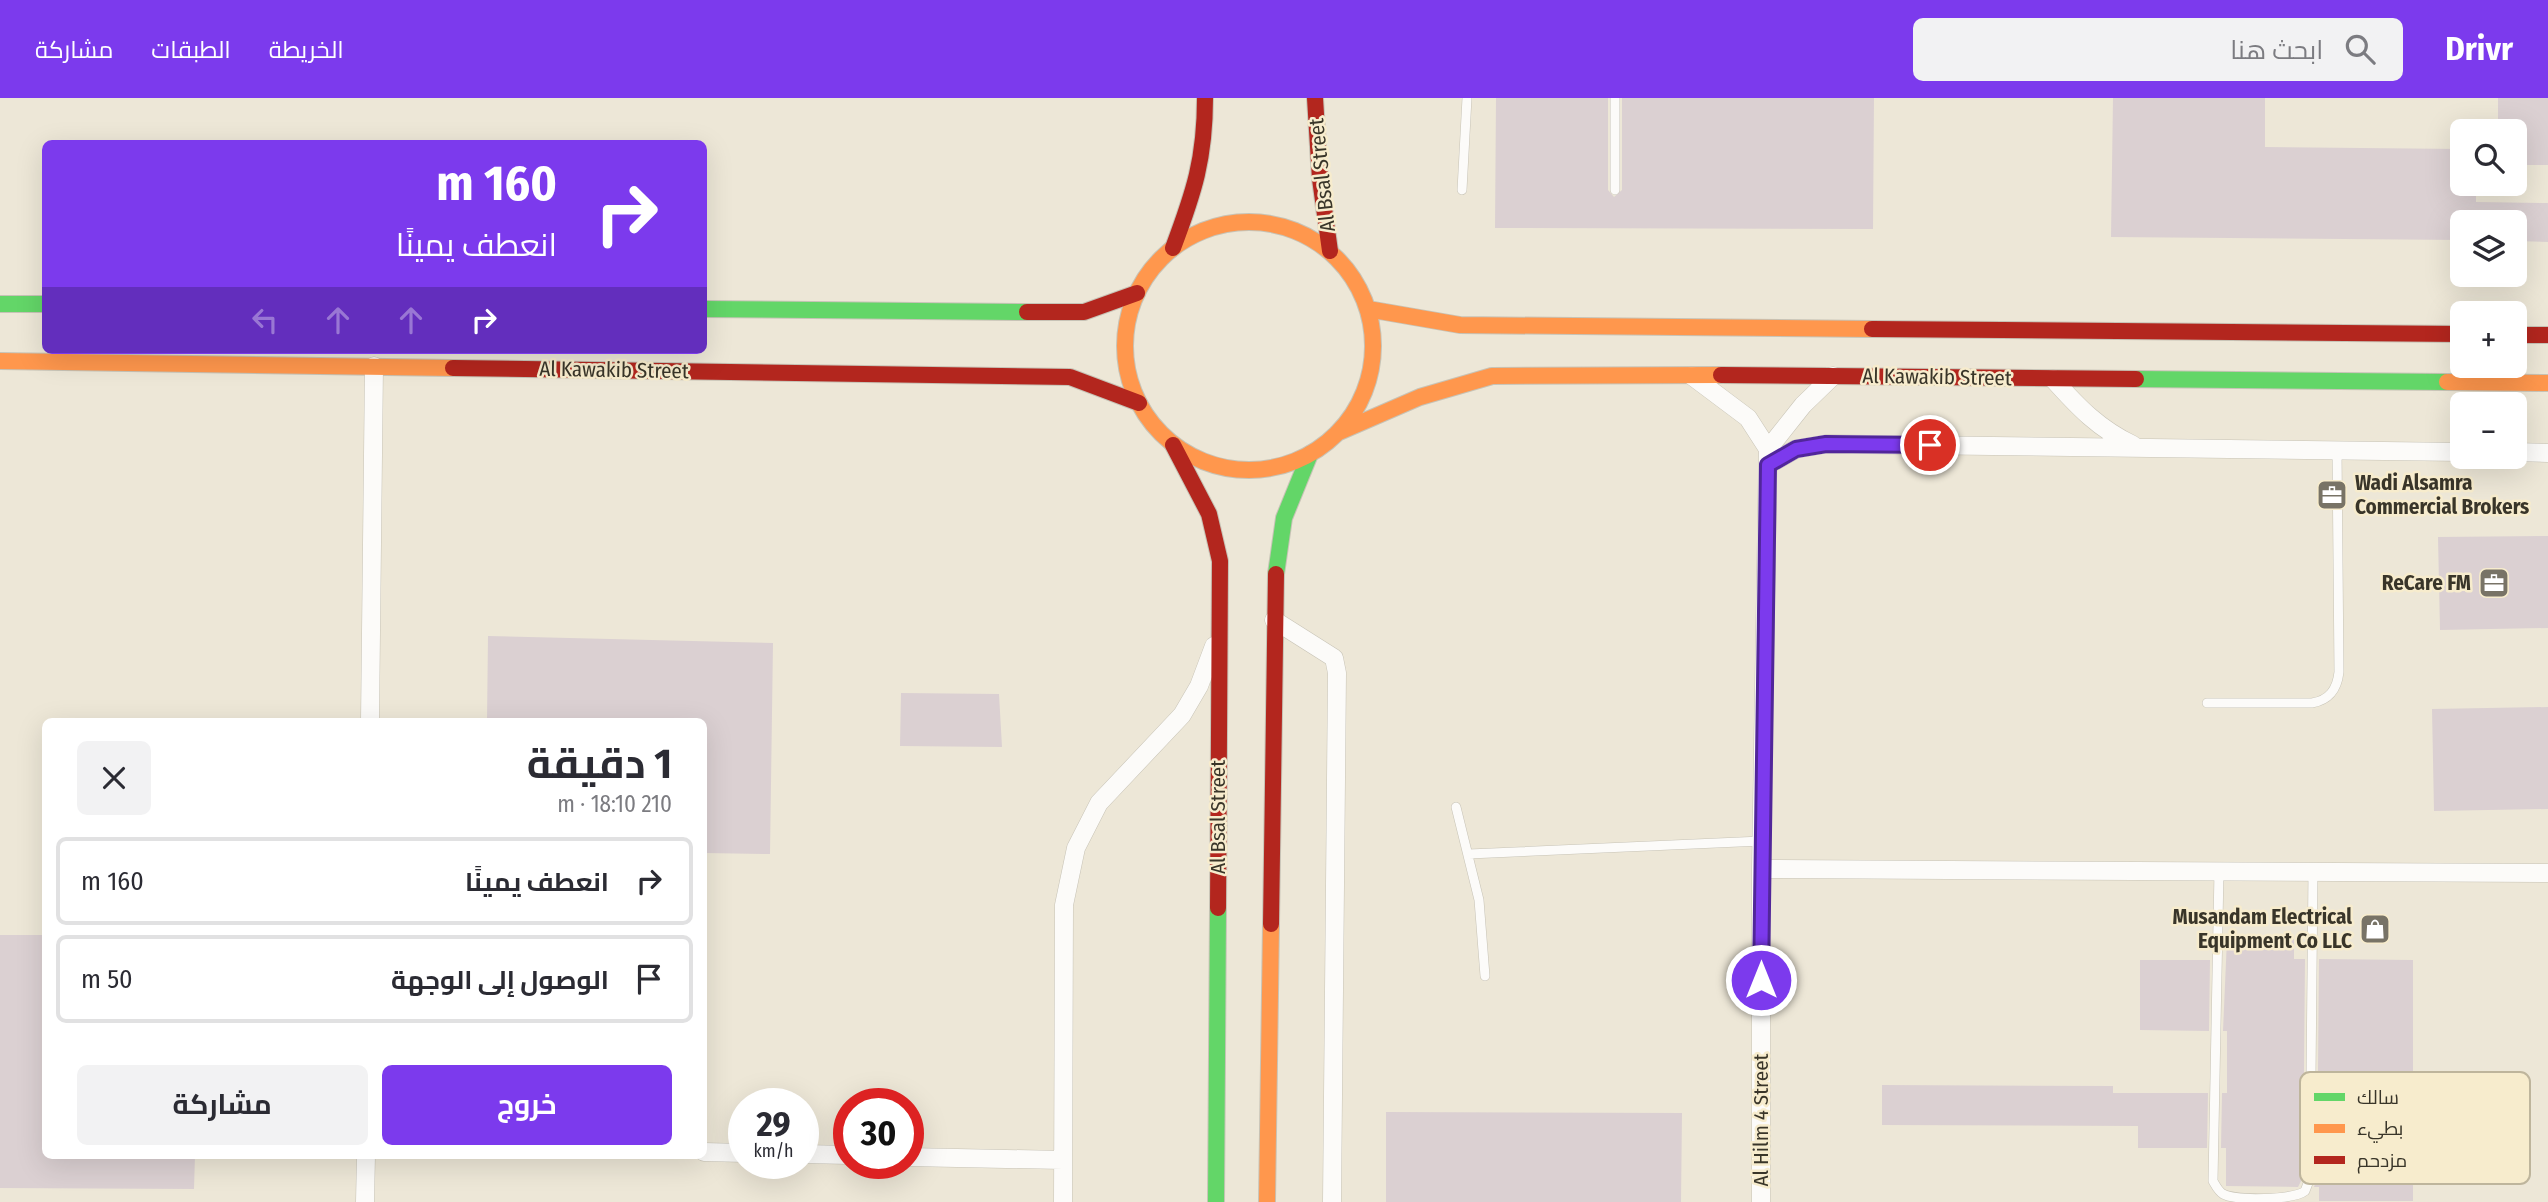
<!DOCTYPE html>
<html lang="ar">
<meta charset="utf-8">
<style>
body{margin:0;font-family:"Fira Sans Condensed",Cairo,sans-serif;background:#f2f2f3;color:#2b2b33;direction:rtl;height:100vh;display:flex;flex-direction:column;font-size:26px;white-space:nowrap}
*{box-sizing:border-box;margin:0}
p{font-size:23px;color:#7c7c81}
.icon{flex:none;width:38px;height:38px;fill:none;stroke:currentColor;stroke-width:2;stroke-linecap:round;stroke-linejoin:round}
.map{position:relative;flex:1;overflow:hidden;direction:ltr}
.drawer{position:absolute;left:42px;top:620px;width:665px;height:441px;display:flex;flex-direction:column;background:#fff;border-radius:10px;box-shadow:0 7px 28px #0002;direction:rtl}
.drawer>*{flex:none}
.banner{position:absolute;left:42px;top:42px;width:665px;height:214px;border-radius:10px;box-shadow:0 7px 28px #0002;direction:rtl;background:#7c3aed;color:#fff;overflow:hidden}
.controls{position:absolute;left:2450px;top:21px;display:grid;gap:14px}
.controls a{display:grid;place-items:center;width:77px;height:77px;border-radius:10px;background:#fff;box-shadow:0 7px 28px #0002;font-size:35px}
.speed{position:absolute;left:728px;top:990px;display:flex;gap:14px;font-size:35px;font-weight:700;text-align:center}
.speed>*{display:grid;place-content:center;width:91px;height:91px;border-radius:50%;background:#fff;box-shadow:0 7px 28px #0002;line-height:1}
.speed small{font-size:18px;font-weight:400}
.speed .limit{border:10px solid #d22;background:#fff;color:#111}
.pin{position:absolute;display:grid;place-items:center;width:60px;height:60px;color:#fff;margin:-30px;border:4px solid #fff;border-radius:50%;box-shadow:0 2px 7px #0007}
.me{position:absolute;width:77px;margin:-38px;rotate:0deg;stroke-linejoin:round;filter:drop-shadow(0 0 5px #0008)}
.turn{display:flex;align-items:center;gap:24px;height:147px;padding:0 35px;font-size:32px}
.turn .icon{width:91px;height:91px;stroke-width:2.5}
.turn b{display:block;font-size:49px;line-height:60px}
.lanes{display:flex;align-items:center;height:66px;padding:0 35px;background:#0003;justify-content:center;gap:35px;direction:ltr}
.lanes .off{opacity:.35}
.round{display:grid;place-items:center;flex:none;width:74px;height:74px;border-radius:10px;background:#f2f2f3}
.head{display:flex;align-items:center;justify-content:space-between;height:119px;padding:0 35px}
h1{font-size:42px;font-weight:700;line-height:52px}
.primary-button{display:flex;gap:14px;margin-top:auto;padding:14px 35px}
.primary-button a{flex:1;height:80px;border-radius:10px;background:#7c3aed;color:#fff;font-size:28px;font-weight:700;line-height:80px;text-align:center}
.primary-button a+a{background:#f2f2f3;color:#2b2b33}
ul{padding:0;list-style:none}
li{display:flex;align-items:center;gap:21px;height:88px;margin:0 14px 10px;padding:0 21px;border:4px solid #e1e1e2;border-radius:10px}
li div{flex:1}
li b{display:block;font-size:26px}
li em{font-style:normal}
header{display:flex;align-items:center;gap:42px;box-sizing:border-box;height:98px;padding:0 35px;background:#7c3aed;color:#fff}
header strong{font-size:33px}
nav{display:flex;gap:38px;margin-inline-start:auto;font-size:24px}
.search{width:490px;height:63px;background:#f2f2f3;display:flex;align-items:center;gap:18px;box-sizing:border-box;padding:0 24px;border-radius:10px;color:#7c7c81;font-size:26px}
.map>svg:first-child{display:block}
.building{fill:#dbd0d2}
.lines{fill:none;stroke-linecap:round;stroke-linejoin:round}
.lane-casing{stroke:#c7c3b6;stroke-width:10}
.street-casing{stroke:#c7c3b6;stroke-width:19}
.fast-casing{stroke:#c7c3b6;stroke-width:18}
.slow-casing{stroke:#c7c3b6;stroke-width:18}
.jam-casing{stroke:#c7c3b6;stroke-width:18}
.lane{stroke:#fcfbf9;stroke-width:9}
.street{stroke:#fcfbf9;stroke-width:18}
.fast{stroke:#63d668;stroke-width:16}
.slow{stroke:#ff974d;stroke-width:16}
.jam{stroke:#b3261e;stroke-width:16}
.route-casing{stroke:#51269a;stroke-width:18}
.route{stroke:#7c3aed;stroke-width:12}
.labels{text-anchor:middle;stroke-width:5;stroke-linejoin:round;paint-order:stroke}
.street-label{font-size:21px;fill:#393529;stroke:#f7eccd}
.poi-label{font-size:21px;font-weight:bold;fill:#393529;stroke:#f7eccd;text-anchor:end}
.key{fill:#f7eccd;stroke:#beb59c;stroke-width:2}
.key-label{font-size:19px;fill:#393529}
</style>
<header>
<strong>Drivr</strong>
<div class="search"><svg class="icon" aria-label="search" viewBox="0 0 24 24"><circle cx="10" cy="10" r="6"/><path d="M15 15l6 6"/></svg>ابحث هنا</div>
<nav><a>الخريطة</a><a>الطبقات</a><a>مشاركة</a></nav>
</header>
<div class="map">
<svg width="2548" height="1104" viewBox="0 0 2548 1104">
<rect width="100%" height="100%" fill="#ede7d7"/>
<path class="building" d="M1496 0H1608V92L1614 99 1622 92V0H1874L1873 131 1495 130Z
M2113 0H2265V49L2462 51V86H2476V104L2548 105V144L2515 143V124H2462V142L2111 139Z
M2498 0H2548V67H2515V33H2498Z
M2548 438V530L2440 532 2438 439Z
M488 538 773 545 770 756 704 755V623H487Z
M901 595 999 596 1002 649 900 648Z
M2548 609V711L2434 713 2432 611Z
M0 837H46V1057H195L194 1091 0 1090Z
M2227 841H2294V861H2305L2303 1079 2298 1089 2226 1088V1050H2221L2222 995H2227V933H2223Z
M2319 861 2413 862V1103H2319V1089H2314L2317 1080Z
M2140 862H2210L2209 933 2140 932Z
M1882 987 2113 988V995H2208L2207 1050H2138V1028L1882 1027Z
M1386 1014 1682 1015 1681 1104H1386Z"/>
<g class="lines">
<g class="lane-casing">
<path id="lane" d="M1462 92 1467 0
M1615 92V0
M2207 605H2312C2329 602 2337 592 2339 574L2337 352
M1456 709 1479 802 1485 878
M1469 756 1762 743
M2219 773 2213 1083C2216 1088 2218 1093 2223 1096 2236 1103 2294 1102 2305 1093L2310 1080 2313 774"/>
</g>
<g class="street-casing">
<path id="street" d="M1692 278 1748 320 1768 351 1761 771V1104
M2053 281C2078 309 2099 331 2133 347
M1768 351 1803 307 1833 278
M2515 354 2548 355
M1768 367 1796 351 1826 346 2462 354
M1274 522 1334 560 1337 575 1332 1104
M370 623 374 268
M1761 771 2548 775
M704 1054 744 1055
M803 1056 849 1057
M908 1059 1063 1062
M365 1104 366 1057
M1063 1104 1064 807 1076 750 1099 705 1182 617 1199 588 1214 548"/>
</g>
<g class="fast-casing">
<path id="fast" d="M0 206H46
M704 211 1027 214
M2136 281 2447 284
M1276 476 1284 420 1310 356
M1216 1104 1218 810"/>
</g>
<g class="slow-casing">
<path id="slow" d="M1125 248a124 124 0 1 1 248 0a124 124 0 1 1-248 0Z
M1368 211 1460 227 1872 231
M0 263 453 270
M2447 284 2548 285
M1337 335 1420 299 1492 278 1721 277
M1267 1104 1271 826"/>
</g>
<g class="jam-casing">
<path id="jam" d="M1315 0 1320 81 1330 153
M1173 150C1194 94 1205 61 1205 0
M1027 214H1084L1137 195
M1872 231 2462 236
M2515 237H2548
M453 270 1070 279 1139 305
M1721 277 2136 281
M1173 347 1209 416 1220 463 1218 810
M1271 826 1276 476"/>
</g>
<use href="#lane" class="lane"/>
<use href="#street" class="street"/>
<use href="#fast" class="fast"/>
<use href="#slow" class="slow"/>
<use href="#jam" class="jam"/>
</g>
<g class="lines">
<g class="route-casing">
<path id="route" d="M1761 882 1768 367 1796 351 1826 346 1930 347"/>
</g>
<use href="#route" class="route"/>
</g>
<defs>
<g id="office-square" transform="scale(1.575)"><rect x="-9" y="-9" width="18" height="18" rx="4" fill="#787366" stroke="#f7eccd"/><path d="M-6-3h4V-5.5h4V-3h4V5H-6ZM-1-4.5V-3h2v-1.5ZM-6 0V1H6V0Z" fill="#fff"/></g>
<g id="shop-square" transform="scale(1.575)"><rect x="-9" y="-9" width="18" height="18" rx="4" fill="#787366" stroke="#f7eccd"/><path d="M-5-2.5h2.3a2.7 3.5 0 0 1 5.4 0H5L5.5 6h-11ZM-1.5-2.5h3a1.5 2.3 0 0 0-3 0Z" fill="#fff"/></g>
</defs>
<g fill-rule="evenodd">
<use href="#office-square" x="2332" y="397"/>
<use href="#office-square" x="2494" y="485"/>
<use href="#shop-square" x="2375" y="831"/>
</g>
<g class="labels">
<g class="street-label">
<text transform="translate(1322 77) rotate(-96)" y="7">Al Bsal Street</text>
<text transform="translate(614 272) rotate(1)" y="7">Al Kawakib Street</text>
<text transform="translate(1937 279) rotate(1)" y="7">Al Kawakib Street</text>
<text transform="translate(1218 719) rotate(-90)" y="7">Al Bsal Street</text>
<text transform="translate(1761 1022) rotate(-90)" y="7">Al Hilm 4 Street</text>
</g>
<g class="poi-label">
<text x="2355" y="392" text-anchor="start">Wadi Alsamra<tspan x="2355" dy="24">Commercial Brokers</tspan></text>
<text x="2471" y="492">ReCare FM</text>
<text x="2352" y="826">Musandam Electrical<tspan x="2352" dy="24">Equipment Co LLC</tspan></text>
</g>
</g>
<rect x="2300" y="974" width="230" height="112" rx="10" class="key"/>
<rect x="2314" y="995" width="31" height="8" fill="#63d668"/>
<rect x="2314" y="1026" width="31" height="9" fill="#ff974d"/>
<rect x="2314" y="1058" width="31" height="8" fill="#b3261e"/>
<g class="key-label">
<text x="2357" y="1006">سالك</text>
<text x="2357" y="1037">بطيء</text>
<text x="2357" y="1069">مزدحم</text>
</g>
</svg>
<div class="controls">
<a><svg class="icon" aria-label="search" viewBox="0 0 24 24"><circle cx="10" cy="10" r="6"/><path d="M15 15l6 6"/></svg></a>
<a><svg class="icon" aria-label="layers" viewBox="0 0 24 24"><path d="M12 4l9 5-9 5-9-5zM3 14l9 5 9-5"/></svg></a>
<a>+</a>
<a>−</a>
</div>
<div class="speed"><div>29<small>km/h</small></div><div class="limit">30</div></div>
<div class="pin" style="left:1930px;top:347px;background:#d93025"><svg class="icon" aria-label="arrive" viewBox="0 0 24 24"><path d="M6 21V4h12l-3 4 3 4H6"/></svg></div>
<svg class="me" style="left:1761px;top:882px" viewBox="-20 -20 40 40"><circle r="17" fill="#7c3aed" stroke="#fff" stroke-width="3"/><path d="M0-11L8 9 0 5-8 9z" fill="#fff"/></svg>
<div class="banner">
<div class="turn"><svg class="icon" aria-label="right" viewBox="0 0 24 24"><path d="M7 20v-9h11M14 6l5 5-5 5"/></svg><div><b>160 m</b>انعطف يمينًا</div></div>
<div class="lanes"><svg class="icon off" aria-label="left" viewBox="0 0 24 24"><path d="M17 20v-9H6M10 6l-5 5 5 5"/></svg><svg class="icon off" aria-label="ahead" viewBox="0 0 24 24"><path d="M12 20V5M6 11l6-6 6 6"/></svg><svg class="icon off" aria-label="ahead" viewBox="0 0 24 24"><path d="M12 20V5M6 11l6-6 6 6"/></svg><svg class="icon" aria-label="right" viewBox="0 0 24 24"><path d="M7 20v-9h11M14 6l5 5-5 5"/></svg></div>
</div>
<section class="drawer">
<div class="head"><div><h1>1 دقيقة</h1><p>210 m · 18:10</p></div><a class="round"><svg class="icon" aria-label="close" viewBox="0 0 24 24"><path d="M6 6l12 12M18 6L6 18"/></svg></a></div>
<ul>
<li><svg class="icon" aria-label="right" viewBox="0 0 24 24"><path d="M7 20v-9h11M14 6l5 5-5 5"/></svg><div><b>انعطف يمينًا</b></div><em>160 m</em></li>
<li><svg class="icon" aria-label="arrive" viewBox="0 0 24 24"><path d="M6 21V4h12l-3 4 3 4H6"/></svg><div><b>الوصول إلى الوجهة</b></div><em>50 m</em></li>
</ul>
<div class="primary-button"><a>خروج</a><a>مشاركة</a></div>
</section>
</div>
